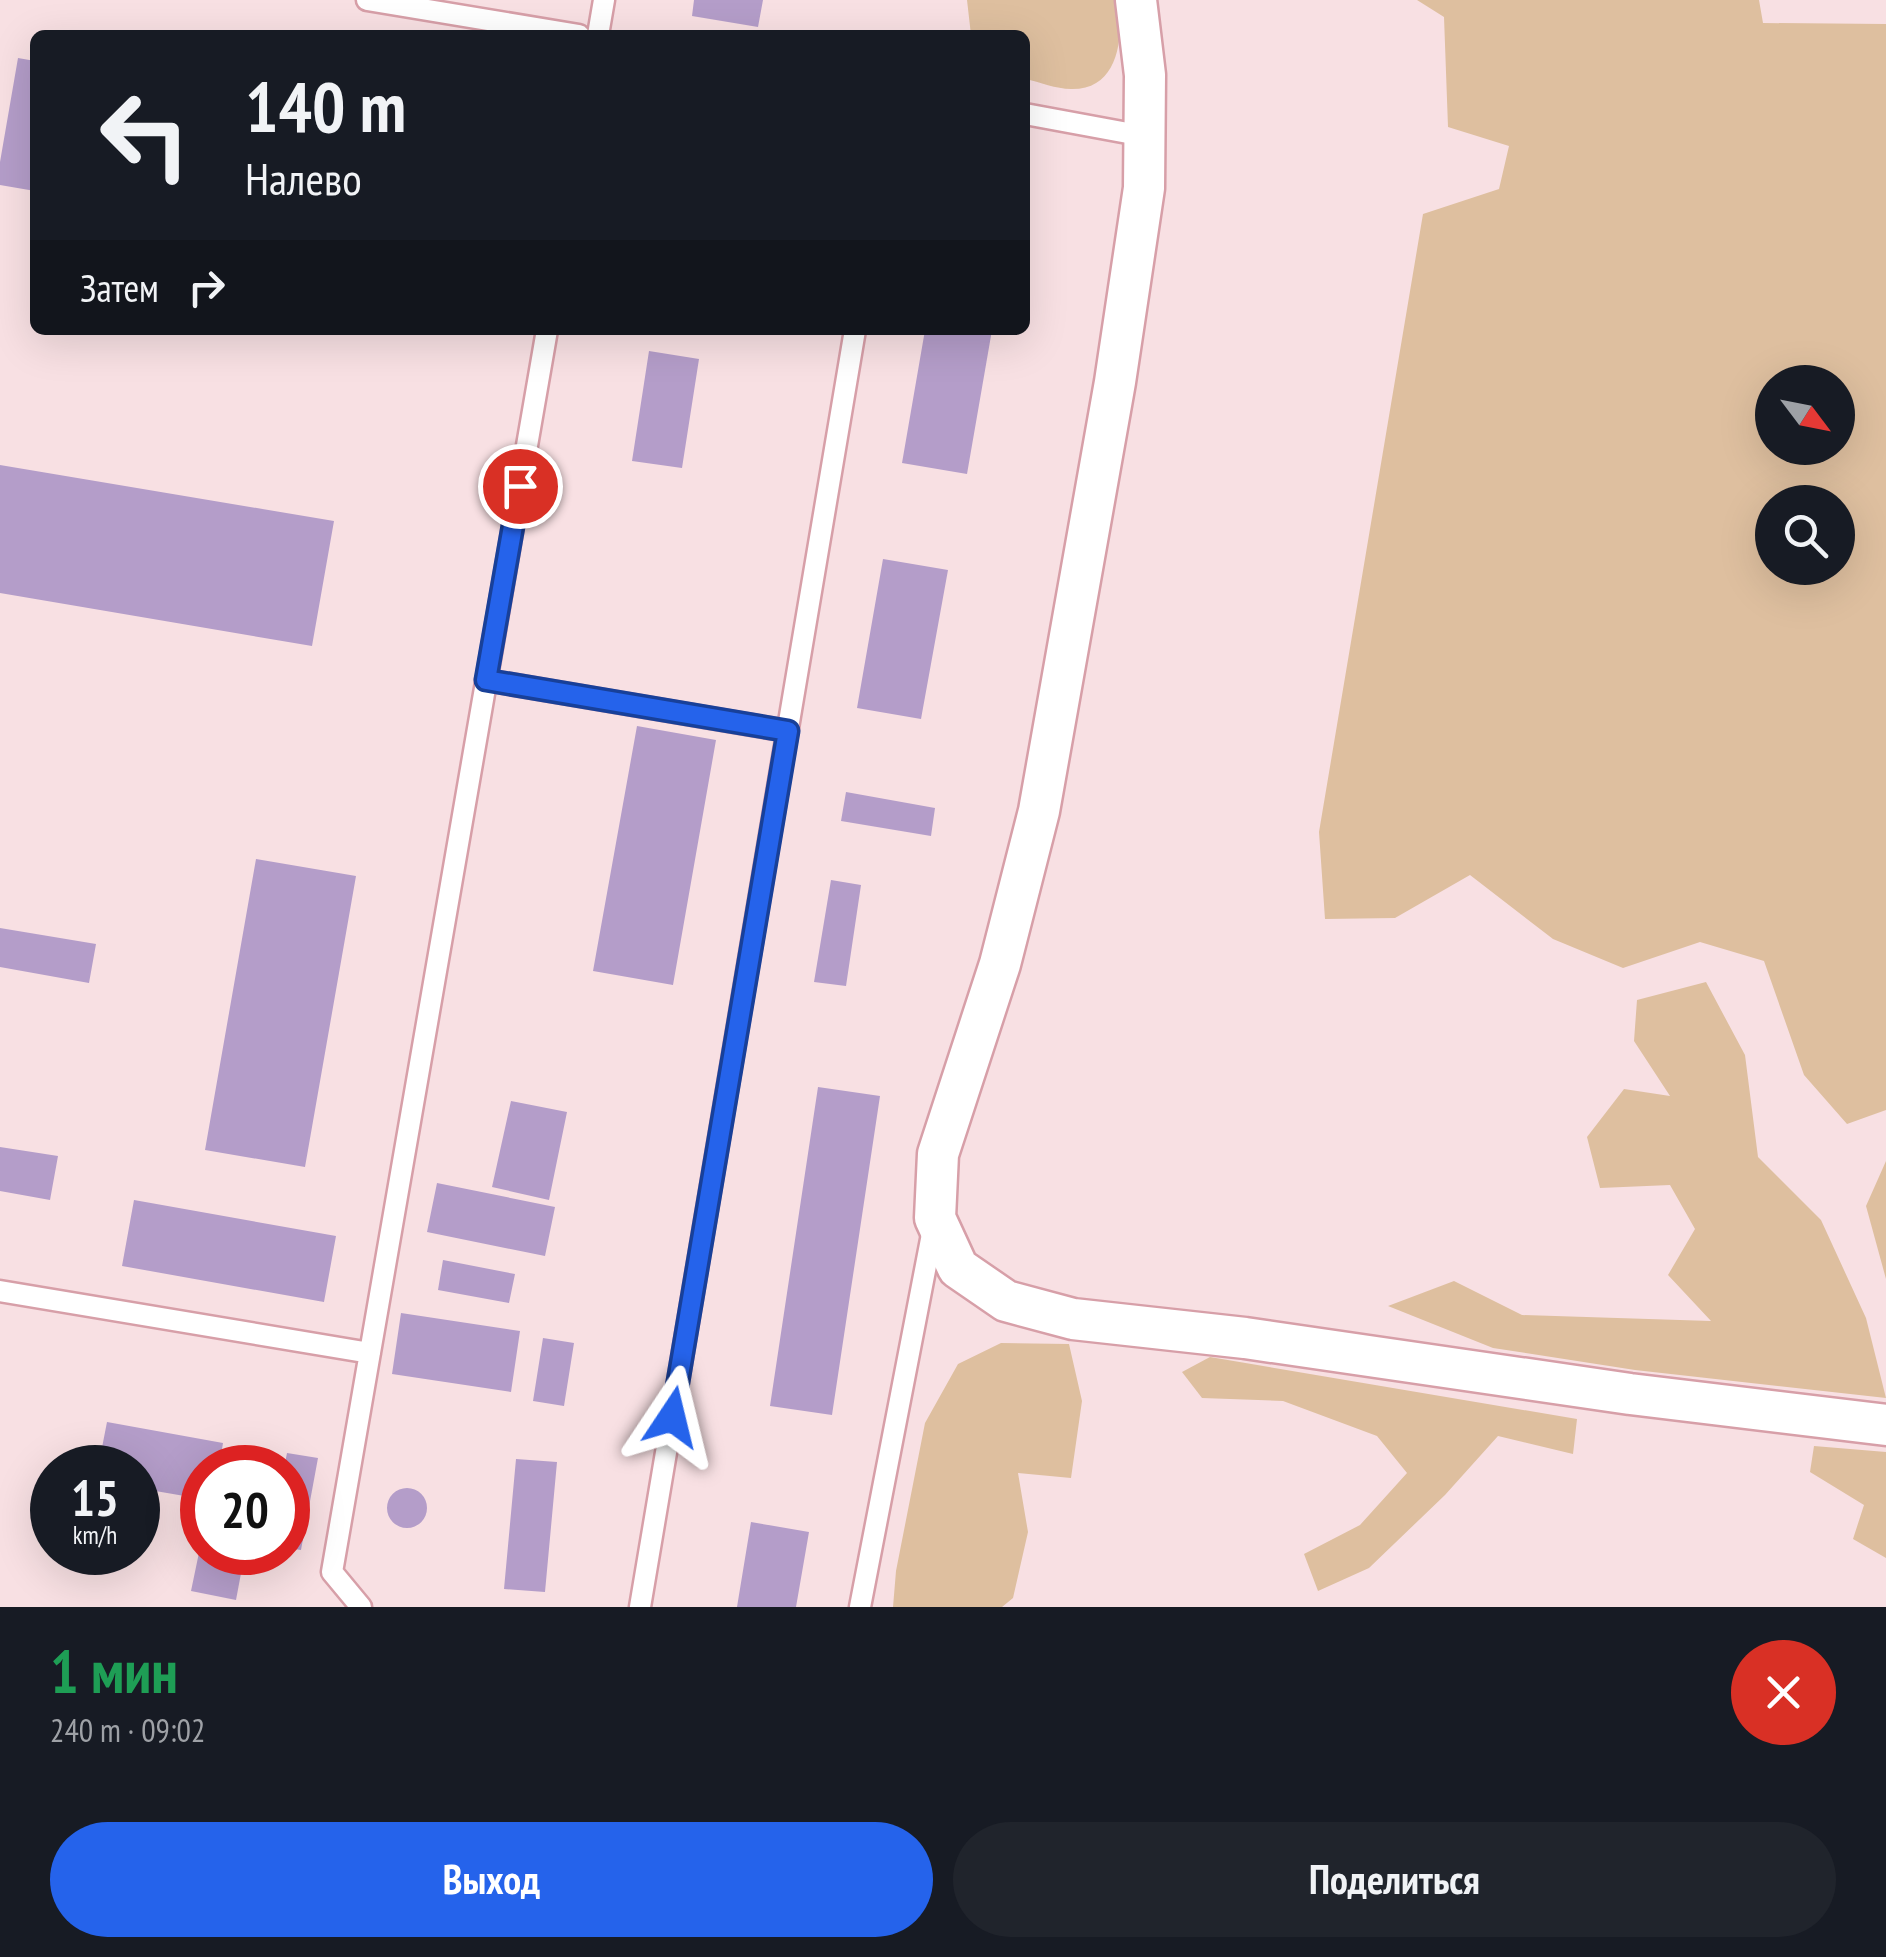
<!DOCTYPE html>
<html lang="ru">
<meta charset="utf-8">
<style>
body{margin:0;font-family:"PT Sans Narrow",sans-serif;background:#20242c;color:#f1f3f6;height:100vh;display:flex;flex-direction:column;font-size:38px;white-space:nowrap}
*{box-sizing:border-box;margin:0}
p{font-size:32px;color:#9ea1a6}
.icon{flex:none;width:55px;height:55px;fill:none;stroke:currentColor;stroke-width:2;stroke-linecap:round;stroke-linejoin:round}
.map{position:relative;height:1607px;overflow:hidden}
.side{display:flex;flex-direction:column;background:#171b24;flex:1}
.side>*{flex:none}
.banner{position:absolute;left:30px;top:30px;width:1000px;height:305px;border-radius:15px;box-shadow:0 10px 40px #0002;background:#171b24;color:#f1f3f6;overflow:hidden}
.needle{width:65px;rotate:122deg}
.tools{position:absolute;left:1755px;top:365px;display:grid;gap:20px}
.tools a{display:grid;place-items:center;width:100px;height:100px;border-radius:50%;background:#171b24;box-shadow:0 10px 40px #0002;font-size:50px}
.speed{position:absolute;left:30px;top:1445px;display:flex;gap:20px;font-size:50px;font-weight:700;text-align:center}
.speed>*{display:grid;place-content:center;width:130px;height:130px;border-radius:50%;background:#171b24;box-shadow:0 10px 40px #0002;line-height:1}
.speed small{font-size:25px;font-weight:400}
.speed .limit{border:15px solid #d22;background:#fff;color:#111}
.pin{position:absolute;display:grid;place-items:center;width:85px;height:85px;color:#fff;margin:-42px;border:5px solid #fff;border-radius:50%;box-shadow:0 2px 10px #0007}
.me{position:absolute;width:110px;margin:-55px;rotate:10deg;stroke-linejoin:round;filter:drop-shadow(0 0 8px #0008)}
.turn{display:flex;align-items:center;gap:35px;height:210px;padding:0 50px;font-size:45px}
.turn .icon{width:130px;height:130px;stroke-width:2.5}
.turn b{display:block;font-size:70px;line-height:85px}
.then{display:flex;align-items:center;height:95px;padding:0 50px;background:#0003;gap:20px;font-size:38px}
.round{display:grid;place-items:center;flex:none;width:105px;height:105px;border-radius:52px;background:#20242c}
.headline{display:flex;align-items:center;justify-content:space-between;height:170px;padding:0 50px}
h1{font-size:60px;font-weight:600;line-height:75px;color:#1e9e55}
.button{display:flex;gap:20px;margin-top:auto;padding:20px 50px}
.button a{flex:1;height:115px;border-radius:60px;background:#2563eb;color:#fff;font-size:40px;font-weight:600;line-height:115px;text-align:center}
.button a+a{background:#20242c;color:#f1f3f6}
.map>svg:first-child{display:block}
.green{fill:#debf9f;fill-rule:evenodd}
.building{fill:#b49dc9}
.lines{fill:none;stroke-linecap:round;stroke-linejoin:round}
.lane-casing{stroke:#d79fa8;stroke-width:25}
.street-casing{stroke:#d79fa8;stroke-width:45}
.lane{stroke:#fff;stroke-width:20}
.street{stroke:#fff;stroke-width:40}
.route-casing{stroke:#184099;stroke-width:25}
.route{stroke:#2563eb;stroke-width:18}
</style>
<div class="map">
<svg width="1886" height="1607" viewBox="0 0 1886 1607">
<rect width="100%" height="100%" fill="#f8e0e3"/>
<path class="green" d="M967 0H1119C1123 36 1120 90 1071 89 1056 89 1040 82 1025 79V35H971Z
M1417 0H1759L1763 23 1886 24V1110L1847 1124 1804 1075 1764 961 1700 942 1623 968 1553 939 1470 875 1395 918 1325 919 1319 832 1423 214 1499 189 1509 146 1448 127 1444 17ZM1838 382V448H1772V382ZM1772 502H1838V568H1772Z
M1706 982 1745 1055 1758 1157 1821 1220 1866 1318 1886 1398 1635 1370 1493 1348 1388 1306 1454 1281 1522 1315 1711 1321 1668 1275 1695 1229 1670 1185 1600 1188 1587 1137 1624 1089 1670 1096 1634 1041 1637 1000Z
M1886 1161V1279L1866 1206Z
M1001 1343 1069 1344 1082 1401 1071 1478 1018 1473 1028 1532 1013 1598 1002 1607H893L896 1571 925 1423 958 1364Z
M1210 1357 1577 1419 1573 1454 1498 1436 1445 1495 1369 1568 1318 1591 1304 1554 1360 1525 1407 1473 1377 1436 1283 1401 1202 1398 1182 1372Z
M1814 1446 1886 1452V1558L1853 1539 1864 1505 1810 1472Z"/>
<path class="building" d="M694 0H763L758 27 692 16Z
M18 58 35 61V191L0 185V162Z
M925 330H992L967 474 902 463Z
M649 351 699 359 682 468 632 461Z
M0 465 334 521 312 646 0 593Z
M883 559 948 570 921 719 857 708Z
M637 726 716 740 673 985 593 971Z
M846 792 935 808 931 836 841 821Z
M256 859 356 876 305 1167 205 1150Z
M831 880 861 885 846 986 814 982Z
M0 928 96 944 89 983 0 967Z
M818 1087 880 1096 832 1415 770 1406Z
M511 1101 567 1112 549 1200 492 1187Z
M0 1147 58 1156 50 1200 0 1191Z
M437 1183 555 1207 545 1256 427 1232Z
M134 1200 336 1236 324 1302 122 1266Z
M443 1260 515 1274 509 1303 438 1290Z
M401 1313 520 1331 511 1392 392 1374Z
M543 1338 574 1343 564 1406 533 1401Z
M107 1422 223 1443 219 1468H202V1499L138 1488V1468H98Z
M287 1453 318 1458 301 1550 288 1548V1468H284Z
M516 1459 557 1462 545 1592 504 1589Z
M387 1508a20 20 0 1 1 40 0a20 20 0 1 1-40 0Z
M751 1522 809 1532 796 1607H737Z
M201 1543 202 1552H245L236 1600 191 1591Z"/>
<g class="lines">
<g class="lane-casing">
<path id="lane" d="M367 0 579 35
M598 35 604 0
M1025 114 1144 136
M486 680 787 731
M0 1291 370 1353
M361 1607 332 1572 547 330
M640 1607 855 330
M860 1607 933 1229"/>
</g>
<g class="street-casing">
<path id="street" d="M1136 0 1145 75 1144 188 1115 382 1039 811 1000 964 938 1154 935 1218 958 1268 1006 1301 1073 1319 1245 1338 1630 1394 1886 1425"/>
</g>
<use href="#lane" class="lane"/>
<use href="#street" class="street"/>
</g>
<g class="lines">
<g class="route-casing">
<path id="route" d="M520 486 486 680 788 731 672 1417"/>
</g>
<use href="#route" class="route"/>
</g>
</svg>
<div class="tools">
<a><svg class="needle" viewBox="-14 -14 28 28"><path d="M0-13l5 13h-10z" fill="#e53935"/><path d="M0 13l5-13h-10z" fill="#9ea1a6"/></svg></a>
<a><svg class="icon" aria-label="search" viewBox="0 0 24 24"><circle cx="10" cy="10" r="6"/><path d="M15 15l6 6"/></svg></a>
</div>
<div class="speed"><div>15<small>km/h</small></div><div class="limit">20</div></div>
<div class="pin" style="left:520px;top:486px;background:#d93025"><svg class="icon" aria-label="arrive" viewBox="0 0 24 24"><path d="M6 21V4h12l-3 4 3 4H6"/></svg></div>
<svg class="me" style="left:672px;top:1417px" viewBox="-20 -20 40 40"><path d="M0-17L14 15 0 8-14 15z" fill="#2563eb" stroke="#fff" stroke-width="4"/></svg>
<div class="banner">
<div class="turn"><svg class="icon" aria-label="left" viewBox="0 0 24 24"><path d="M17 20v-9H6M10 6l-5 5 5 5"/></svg><div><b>140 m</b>Налево</div></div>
<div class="then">Затем<svg class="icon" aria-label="right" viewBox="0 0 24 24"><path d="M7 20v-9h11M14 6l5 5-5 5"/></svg></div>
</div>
</div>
<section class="side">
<div class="headline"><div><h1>1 мин</h1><p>240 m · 09:02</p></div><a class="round" style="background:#d93025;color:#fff"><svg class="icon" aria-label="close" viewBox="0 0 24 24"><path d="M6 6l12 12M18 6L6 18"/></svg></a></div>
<div class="button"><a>Выход</a><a>Поделиться</a></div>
</section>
